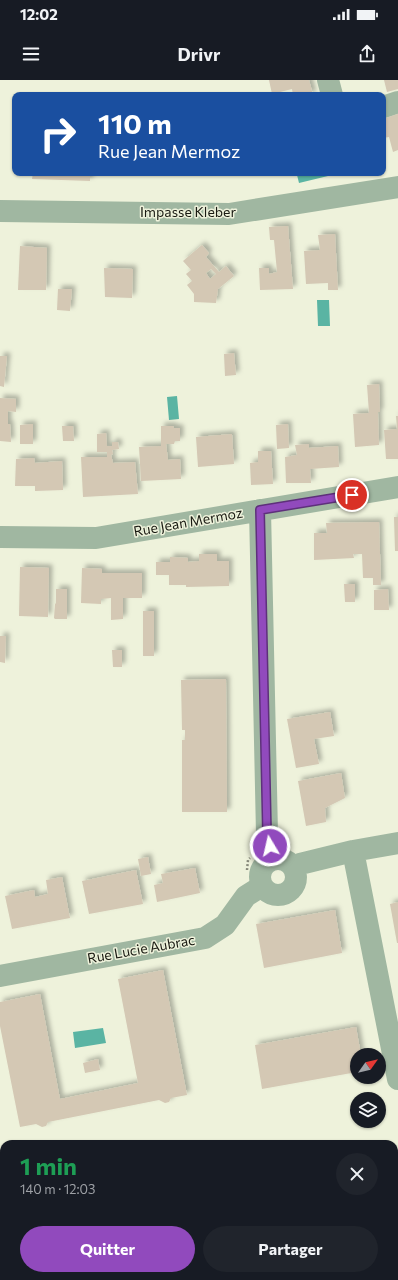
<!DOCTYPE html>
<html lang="fr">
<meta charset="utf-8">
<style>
body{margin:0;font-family:Commissioner,sans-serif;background:#20242c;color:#f1f3f6;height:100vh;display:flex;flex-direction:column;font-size:15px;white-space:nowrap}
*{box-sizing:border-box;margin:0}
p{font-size:13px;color:#9ea1a6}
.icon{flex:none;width:22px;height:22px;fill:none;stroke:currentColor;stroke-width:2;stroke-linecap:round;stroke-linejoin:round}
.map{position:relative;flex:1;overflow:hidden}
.drawer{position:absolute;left:0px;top:1060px;width:398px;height:140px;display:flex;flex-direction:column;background:#171b24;border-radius:12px 12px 0 0;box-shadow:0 1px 3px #0004}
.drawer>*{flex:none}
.hud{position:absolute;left:12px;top:12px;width:374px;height:84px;border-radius:8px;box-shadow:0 1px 3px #0004;background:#1a4fa0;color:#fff;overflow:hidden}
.needle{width:26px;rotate:56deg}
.controls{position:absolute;left:350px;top:968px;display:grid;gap:8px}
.controls a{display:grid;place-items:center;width:36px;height:36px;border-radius:50%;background:#171b24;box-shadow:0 1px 3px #0004;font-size:20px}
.pin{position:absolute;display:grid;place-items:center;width:34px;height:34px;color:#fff;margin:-17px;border:2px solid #fff;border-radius:50%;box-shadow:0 1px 4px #0007}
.me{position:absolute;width:44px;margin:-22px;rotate:351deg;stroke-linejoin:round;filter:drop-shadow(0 0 3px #0008)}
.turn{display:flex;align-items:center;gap:14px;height:84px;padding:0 20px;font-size:18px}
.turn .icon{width:52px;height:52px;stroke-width:2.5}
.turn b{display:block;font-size:28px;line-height:34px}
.round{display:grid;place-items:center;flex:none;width:42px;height:42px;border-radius:21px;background:#20242c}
.overview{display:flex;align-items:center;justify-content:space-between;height:68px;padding:0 20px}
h1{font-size:24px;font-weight:700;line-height:30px;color:#1e9e55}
.action{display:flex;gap:8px;margin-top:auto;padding:8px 20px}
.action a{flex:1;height:46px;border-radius:24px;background:#914abd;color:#fff;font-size:16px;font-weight:700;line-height:46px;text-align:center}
.action a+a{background:#20242c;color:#f1f3f6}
.status{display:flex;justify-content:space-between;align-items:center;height:28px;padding:0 20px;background:#171b24;direction:ltr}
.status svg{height:11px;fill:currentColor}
header{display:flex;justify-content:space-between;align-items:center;height:52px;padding:0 20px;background:#171b24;font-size:18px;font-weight:700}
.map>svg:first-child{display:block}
.water{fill:#5ab4a3}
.building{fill:#d4c8b4;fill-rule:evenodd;filter:url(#shadow)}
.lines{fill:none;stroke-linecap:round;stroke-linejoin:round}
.path{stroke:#87897a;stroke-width:2.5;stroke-dasharray:2 2;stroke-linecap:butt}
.minor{stroke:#a0b7a1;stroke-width:22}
.route-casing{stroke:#5e307b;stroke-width:10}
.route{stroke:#914abd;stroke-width:7}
.labels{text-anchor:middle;stroke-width:3;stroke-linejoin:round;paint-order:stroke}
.street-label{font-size:14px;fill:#191a12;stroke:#eef2db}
</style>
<div class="status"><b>12:02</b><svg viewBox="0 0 49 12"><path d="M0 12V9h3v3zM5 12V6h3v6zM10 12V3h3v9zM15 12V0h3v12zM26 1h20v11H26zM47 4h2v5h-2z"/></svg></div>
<header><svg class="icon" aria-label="menu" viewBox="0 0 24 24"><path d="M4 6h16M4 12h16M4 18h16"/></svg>Drivr<svg class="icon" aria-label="share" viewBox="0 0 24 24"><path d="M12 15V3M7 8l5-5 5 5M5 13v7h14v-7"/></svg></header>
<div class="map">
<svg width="398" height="1200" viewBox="0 0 398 1200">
<defs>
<filter id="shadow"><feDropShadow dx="3.5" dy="-3.5" stdDeviation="2" flood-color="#0004"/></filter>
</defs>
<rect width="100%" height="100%" fill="#eef2db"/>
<path class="water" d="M299 93H328V96L299 103 297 95Z
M317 220H329L330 246H318Z
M177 316 179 339 169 340 167 317Z
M103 948 106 963 75 968 73 952Z"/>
<path class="building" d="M269 0H309L313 15H293L292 9 272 14Z
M384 0H398V9L387 12Z
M398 34V70L393 72 389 57 383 58V39Z
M33 93H90V101L32 99Z
M288 146 293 209 260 210 259 188H269V194L277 192 274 160H270L269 147Z
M335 154 338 210H328V203L306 204 304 171 320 170 318 155Z
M202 165 209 173 206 177 219 192 226 186 234 196 218 209 216 223 194 222V214L187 205 192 201 186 194 191 190 183 181ZM211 189 216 194 210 199 206 193Z
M20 166 47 168 46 210H18Z
M104 188 133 189 132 218 105 217Z
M58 209H72L70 231 57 230Z
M234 273 236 295 225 296 224 274Z
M0 276H7L4 307 0 306Z
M379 304 380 332H378L379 365 355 367 353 334 369 333 367 305Z
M0 318 16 319V332L8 331V344H10L11 362 0 361Z
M396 336H398V379H386L384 350 397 349Z
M33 344V364H20V345Z
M288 344 289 368 277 369 276 345Z
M62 346H73L74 361H63Z
M161 346H173L174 348H180V361H175L174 364H166L168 380 180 379 181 399 141 401 139 367 161 366Z
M106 353 107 366H112V362H118L119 369 112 370 113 374 111 375 113 383 135 382 138 414 83 417 81 377H107V372H97V354Z
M232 354 234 384 198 387 196 357Z
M309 364V368L338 366 339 387 310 389 311 403H286L285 377 297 375 295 365Z
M258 371H271L273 404 251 405 250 383 258 382Z
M34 378 35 383 62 381 63 410 35 411V406H15L16 379Z
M394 437H398V471H395Z
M379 442 381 505H373V498H363L362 474H353L354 478 314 480V453H327L326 443Z
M199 474H217V481H229V506L186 507V505H169V495H156V482H170V477L188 478V482L199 481Z
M20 487 49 488 48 537 19 536Z
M82 488 102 489V493H142V518H123V539L111 540V518L101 519V524L81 523Z
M344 504H355V522H345Z
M56 509H67V539H55L54 538 55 524 56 523Z
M388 509 389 530H374V510Z
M143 531H154V576H143Z
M0 556H6L5 583 0 582Z
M112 570H122V587H113Z
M226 599 227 732H182V660H185V650H182L181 600Z
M330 632 334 656 314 659 319 684 296 688 287 639Z
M341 693 345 718 325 728 326 742 306 746 298 701Z
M148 777 151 794 141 796 138 779Z
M195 788 200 813 157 822 154 805 163 803 161 794Z
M136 790 143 824 89 834 82 801Z
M62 797 70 838 12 849 5 816 34 810 35 817 48 814 46 800Z
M398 822V863H397L390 824Z
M335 830 342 873 264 888 256 844Z
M163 890 187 1015 171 1018 169 1022 165 1023 159 1020 48 1042 46 1046 42 1047 36 1044 20 1047 0 946V922L40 914 60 1019 138 1003 118 899Z
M356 947 361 975H357V992L262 1009 255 965Z
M98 979 100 990 85 993 83 983Z
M398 1162V1181L394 1182V1163Z
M96 1196H112L113 1199 97 1200Z
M125 1196H142L143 1200H125Z
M253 1196H264L265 1200H254Z"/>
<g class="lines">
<path class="path" d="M247 790 248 780 250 778"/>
<path class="minor" d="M328 0 332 15
M383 27 398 22
M0 131 229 134 398 107
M260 430 267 754 273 779
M0 457 96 458 398 407
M353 771 398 999
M260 797a18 18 0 1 1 36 0a18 18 0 1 1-36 0Z
M293 787 300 784 353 771 398 763
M0 896 205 858 225 845 246 816 262 806"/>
</g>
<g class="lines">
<g class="route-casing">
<path id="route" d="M270 766 267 754 260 430 352 415"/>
</g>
<use href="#route" class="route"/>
</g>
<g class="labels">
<g class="street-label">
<text x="188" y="137">Impasse Kleber</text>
<text transform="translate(188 442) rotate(-10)" y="5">Rue Jean Mermoz</text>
<text transform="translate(141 869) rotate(-10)" y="5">Rue Lucie Aubrac</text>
</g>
</g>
</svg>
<div class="controls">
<a><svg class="needle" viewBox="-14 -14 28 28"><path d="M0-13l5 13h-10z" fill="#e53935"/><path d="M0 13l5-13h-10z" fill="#9ea1a6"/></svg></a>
<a><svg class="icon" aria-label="layers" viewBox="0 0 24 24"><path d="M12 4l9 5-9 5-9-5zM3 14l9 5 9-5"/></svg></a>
</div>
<div class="pin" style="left:352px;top:415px;background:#d93025"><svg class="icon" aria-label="arrive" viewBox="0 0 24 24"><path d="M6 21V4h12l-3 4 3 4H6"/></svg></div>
<svg class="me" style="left:270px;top:766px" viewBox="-20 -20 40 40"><circle r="17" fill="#914abd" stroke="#fff" stroke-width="3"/><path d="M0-11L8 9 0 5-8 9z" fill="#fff"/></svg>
<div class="hud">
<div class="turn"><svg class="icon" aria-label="right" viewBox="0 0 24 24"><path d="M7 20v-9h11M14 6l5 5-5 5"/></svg><div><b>110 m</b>Rue Jean Mermoz</div></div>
</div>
<section class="drawer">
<div class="overview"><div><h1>1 min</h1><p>140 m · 12:03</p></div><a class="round"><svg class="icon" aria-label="close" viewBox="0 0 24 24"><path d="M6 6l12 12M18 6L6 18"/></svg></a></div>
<div class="action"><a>Quitter</a><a>Partager</a></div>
</section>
</div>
